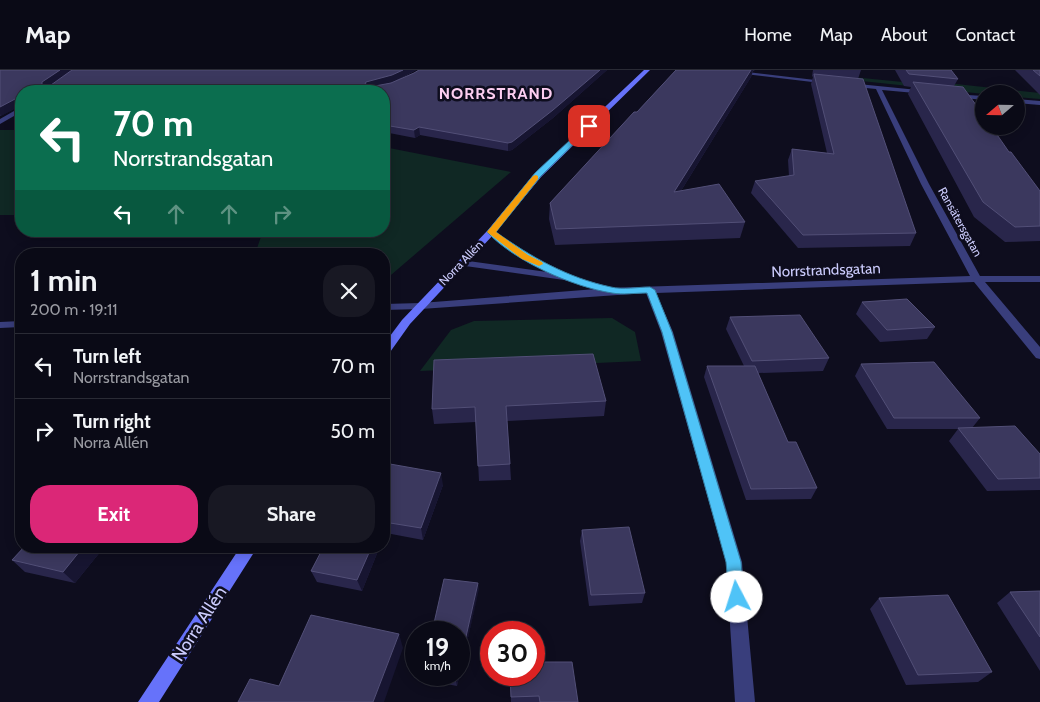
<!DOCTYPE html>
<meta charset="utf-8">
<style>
body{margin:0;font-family:Cabin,sans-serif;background:#181823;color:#f1f3f6;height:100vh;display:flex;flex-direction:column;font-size:19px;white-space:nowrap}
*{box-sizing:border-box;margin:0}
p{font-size:16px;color:#999aa1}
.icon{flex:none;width:28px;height:28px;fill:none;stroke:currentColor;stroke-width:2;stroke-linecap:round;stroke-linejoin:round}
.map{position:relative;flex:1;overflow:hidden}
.details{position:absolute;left:15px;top:178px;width:375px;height:305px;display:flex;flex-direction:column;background:#0a0a16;border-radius:20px;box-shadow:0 2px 12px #0003,0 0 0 1px #2a2b35}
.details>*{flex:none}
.guide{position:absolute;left:15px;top:15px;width:375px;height:152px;border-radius:20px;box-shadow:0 2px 12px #0003,0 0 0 1px #2a2b35;background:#0b6e4f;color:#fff;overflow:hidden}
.needle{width:32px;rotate:250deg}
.controls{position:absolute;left:975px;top:15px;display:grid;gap:10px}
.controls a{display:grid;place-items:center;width:50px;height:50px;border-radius:50%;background:#0a0a16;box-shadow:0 2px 12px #0003,0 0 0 1px #2a2b35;font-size:25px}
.speed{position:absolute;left:405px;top:551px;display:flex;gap:10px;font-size:25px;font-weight:700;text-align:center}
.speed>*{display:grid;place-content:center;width:65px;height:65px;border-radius:50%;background:#0a0a16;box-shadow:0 2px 12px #0003,0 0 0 1px #2a2b35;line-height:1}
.speed small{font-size:12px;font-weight:400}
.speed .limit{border:8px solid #d22;background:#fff;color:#111}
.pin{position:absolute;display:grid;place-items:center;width:42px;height:42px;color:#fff;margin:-21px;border-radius:10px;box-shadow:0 2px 8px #0006}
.me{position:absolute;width:55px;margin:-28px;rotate:355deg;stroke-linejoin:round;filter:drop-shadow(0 0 4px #0008)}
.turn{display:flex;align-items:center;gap:18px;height:105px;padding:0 15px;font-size:22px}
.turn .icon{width:65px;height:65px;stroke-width:2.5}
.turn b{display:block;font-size:35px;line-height:42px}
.lanes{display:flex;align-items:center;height:48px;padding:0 15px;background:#0003;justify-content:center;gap:25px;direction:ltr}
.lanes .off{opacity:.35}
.round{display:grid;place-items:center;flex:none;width:52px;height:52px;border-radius:20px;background:#181823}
.head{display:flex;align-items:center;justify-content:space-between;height:85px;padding:0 15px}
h1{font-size:30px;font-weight:800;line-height:38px}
.action{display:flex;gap:10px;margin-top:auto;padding:10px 15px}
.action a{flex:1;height:58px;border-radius:20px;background:#db2777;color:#fff;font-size:20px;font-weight:800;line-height:58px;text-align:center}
.action a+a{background:#181823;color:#f1f3f6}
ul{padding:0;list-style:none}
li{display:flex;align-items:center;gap:15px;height:65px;padding:0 15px;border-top:1px solid #2a2b35}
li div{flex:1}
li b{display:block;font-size:19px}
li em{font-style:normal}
header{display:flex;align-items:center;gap:30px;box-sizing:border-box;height:70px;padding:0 25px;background:#0a0a16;border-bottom:1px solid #2a2b35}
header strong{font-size:24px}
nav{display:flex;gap:28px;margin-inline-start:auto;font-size:18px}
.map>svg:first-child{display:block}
.green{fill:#102824}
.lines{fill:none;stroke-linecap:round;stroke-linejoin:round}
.street{fill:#393e7c;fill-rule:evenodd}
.secondary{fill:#6672fa;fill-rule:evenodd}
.wall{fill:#29264b}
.shaded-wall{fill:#171531}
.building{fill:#3b385e;stroke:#524f77}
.route{fill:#4fc3f7;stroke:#337fa1}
.slow{fill:#f59e0b}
.labels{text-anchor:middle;stroke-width:5;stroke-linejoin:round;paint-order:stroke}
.far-street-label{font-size:12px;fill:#ccccfd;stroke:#0e0d1e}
.street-label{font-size:15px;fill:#ccccfd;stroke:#0e0d1e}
.far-district-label{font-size:16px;font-weight:bold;letter-spacing:1px;fill:#fdcef1;stroke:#0e0d1e}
.near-street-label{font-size:18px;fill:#ccccfd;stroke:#0e0d1e}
</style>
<header>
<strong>Map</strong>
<nav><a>Home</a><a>Map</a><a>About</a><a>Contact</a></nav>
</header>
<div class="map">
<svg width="1040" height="632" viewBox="0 0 1040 632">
<rect width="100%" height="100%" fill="#0e0d1e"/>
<path class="green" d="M852 7 903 12 947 13 1040 23V29L1016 27V24H984L852 10Z
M0 60H21V145H0Z
M384 77 511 102 384 211V184H255L263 161H384Z
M612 248 635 262 641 291 420 301 451 260 474 251Z"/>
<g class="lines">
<path class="street" d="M711 0H730L832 12 829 14Z
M848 13 928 21 926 24 882 20 929 114 980 206H1040V212H985L1040 277V289L1036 288 974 212 656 223 673 262 742 492 755 632H735L726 492 661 262 646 223 421 239 384 240V234L421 233 596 219 564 210 458 195V191L461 190 547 202 522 189 488 164V160L491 159 528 185 558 199V203L607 216 608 218 970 206 921 114 876 19 846 16Z
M951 24 984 26V30L953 27Z
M1016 29 1040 31V35L1016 33Z
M21 37V42L0 54V49Z
M21 251V257L0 258V252Z"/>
<path class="secondary" d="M644 0H650L541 107 494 164 410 254 388 285 384 286V274L402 250 488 160 535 103Z
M241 476H258L159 632H138Z"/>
</g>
<path class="wall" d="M0 0H416L398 10 414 3 419 0H607L553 48 512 80 508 81 420 65 415 68 384 62V21H21V46H18L14 39 0 46Z
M676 0H755L753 1 751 7 681 121 745 152 740 168 555 175 549 149 550 133 637 42Z
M813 0H861L858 9 916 163 910 176 798 178 751 123 755 111 789 106 788 90 792 79 827 83 811 14 813 7 812 6Z
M895 0H951L958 9 954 16 1009 82 1040 121V171L1005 172 974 147 908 24 911 17 904 16Z
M1015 0H1040V25Z
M862 232 935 257 927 269 880 272 856 244Z
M730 247 829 288 823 301 758 303 788 372 817 418 811 429 746 430 704 307 707 296H744L726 259Z
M861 294 980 348 972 358 1040 384V420L987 421 949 371 958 359H887L855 306Z
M606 331 604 346 507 351 510 394 511 410 479 411 476 352 434 354 432 339Z
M384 408 443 415 423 470 386 463 384 468Z
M582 460 645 523 642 533 589 536 580 471Z
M25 476H105L75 513 25 502 12 490Z
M380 476 362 521 317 512 311 501Z
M479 519 457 616 420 609 419 605H459Z
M1040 521V601L997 533 1010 522Z
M879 528 992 602 978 612 906 615 870 539Z
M510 605 578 632H511Z"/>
<path class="shaded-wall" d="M60 0H72L46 20 42 15V12Z
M403 0H416L393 12 368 19 365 14 366 12Z
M600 0H607L553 48 512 80 508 81V73Z
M751 0H753L751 7 671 137 674 122Z
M17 28 21 35 14 38V39L1 46 0 44V37Z
M419 57 420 65 415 68 414 60Z
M441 403 443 415 423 470 421 458Z
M384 457 386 463 384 468Z
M84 476H105L75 513 63 502Z
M372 476H380L362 521 357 510Z
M478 513 479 519 457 616 456 611 457 605H459V598Z
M399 564 403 578 384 632H373Z"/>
<path class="building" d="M0 0H60L42 12V15H51L72 0H403L392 5 366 12 365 14 375 16 391 13 414 3 419 0H600L553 40 512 72 508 73 419 57 414 60 384 55V21H21V38H14L19 35 17 28 0 37Z
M676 0H751L674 122 719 114 745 152 556 159 550 133 634 42H637Z
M906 0H951L958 9 909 4Z
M1033 0H1040V6Z
M814 4 863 9 916 163 803 165 755 111 794 105 792 79 834 84Z
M913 12 963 17 984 46V56H991L1009 82H1011L1040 121V156L1015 157 983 132Z
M907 229 935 257 887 260 862 232Z
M800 245 829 288 752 291 730 247Z
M593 284 606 331 506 336 510 394 478 396 475 337 432 339 434 290Z
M934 292 980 348H894L861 294Z
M707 296H755L788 372H796L817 418 751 419Z
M1015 356 1040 384V408L998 409 958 358Z
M390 394 441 403 421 458 384 452V408Z
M629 457 645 523 591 525 582 460Z
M25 476H84L63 502 12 490Z
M324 476H372L357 510 311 501Z
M444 509 478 513 459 598V562H432Z
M1040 521V567L1010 522Z
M948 525 992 602 918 605 879 528Z
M311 545 399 564 373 632H238L250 609 279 616Z
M534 592H572L578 632H540L539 626 511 627 510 605H534Z
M425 605H457L456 611Z"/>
<path class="route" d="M587 54 592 56 541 106 496 162C531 187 568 208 611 217 623 220 638 217 650 217L655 220 672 262 741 492 744 527 742 532 737 535 731 532 729 527 726 492 662 262 647 223C635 223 623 225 612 223 573 217 514 191 487 162L535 103Z"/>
<path class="slow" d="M536 105 538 106V109L496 162 528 185 542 192 543 194 539 196 522 189 487 162 533 106Z"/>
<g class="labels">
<g class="far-street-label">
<text transform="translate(960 152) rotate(61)" y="4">Ransätersgatan</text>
<text transform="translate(461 193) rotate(-46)" y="4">Norra Allén</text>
</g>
<g class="street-label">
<text transform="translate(826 200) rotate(-2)" y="5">Norrstrandsgatan</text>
</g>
<g class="far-district-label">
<text x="496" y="29">NORRSTRAND</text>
</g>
<g class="near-street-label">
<text transform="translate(199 554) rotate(-57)" y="6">Norra Allén</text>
</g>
</g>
</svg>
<div class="controls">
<a><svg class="needle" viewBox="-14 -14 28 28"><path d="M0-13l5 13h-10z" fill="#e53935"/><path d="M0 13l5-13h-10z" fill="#999aa1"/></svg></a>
</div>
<div class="speed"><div>19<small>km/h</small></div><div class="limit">30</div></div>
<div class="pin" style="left:589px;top:56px;background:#d93025"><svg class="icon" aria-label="arrive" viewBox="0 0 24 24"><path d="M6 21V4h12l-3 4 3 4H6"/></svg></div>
<svg class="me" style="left:737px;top:527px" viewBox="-20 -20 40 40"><circle r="19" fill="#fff"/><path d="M0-13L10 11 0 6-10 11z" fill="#4fc3f7"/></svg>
<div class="guide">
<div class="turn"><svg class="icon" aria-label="left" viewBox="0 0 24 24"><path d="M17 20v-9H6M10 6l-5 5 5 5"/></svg><div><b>70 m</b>Norrstrandsgatan</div></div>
<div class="lanes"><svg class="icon" aria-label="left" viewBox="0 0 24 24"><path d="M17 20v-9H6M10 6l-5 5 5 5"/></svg><svg class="icon off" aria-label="ahead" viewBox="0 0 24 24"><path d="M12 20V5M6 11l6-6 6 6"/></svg><svg class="icon off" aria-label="ahead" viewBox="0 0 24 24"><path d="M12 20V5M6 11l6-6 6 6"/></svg><svg class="icon off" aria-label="right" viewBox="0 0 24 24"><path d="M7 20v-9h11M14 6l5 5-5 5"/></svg></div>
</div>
<section class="details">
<div class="head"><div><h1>1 min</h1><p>200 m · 19:11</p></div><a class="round"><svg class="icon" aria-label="close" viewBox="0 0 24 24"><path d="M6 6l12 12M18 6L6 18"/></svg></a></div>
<ul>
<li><svg class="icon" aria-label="left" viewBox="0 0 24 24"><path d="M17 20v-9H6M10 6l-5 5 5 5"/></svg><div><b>Turn left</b><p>Norrstrandsgatan</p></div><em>70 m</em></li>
<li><svg class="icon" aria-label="right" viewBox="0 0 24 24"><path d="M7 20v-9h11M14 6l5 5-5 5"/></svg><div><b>Turn right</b><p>Norra Allén</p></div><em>50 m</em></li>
</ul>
<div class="action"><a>Exit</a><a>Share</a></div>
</section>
</div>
